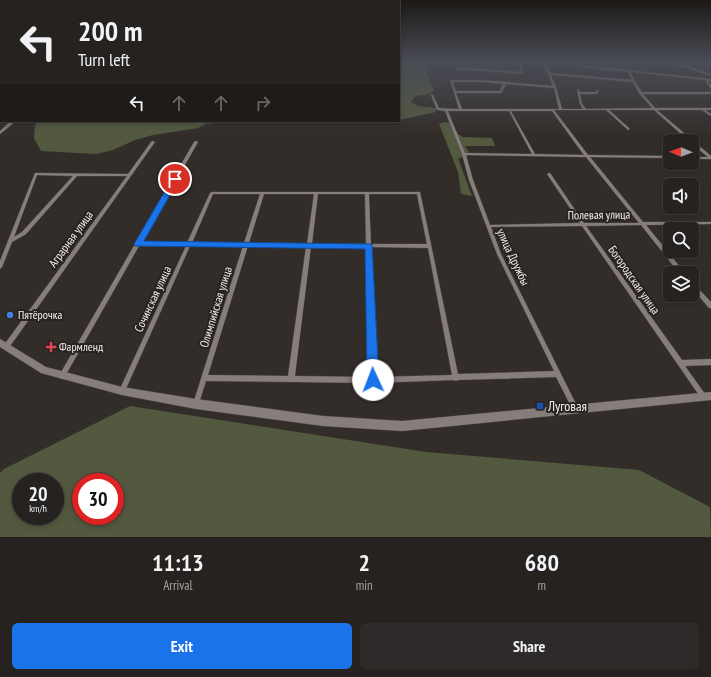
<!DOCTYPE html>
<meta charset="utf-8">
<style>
body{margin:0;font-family:"PT Sans Narrow",sans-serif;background:#2e2a29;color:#f1f3f6;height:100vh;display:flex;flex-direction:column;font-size:15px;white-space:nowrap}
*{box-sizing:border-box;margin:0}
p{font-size:13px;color:#a4a4a5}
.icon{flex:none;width:22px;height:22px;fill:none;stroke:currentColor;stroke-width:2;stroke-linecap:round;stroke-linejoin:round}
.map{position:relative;height:537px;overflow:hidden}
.sheet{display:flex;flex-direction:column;background:#262220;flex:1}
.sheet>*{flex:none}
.guide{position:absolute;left:0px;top:0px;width:400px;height:122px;box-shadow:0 2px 6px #0003,0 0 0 1px #423f3e;background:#262220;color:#f1f3f6;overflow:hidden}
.needle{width:26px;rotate:271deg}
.fabs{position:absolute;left:663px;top:134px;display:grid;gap:8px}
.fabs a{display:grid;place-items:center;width:36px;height:36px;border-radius:6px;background:#262220;box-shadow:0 2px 6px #0003,0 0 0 1px #423f3e;font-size:20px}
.speed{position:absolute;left:12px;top:473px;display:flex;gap:8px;font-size:20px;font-weight:700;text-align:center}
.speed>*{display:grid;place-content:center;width:52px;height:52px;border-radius:50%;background:#262220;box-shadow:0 2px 6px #0003,0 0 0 1px #423f3e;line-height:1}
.speed small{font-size:10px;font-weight:400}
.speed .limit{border:6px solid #d22;background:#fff;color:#111}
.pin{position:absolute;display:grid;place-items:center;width:34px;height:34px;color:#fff;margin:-17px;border:2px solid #fff;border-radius:50%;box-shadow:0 1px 4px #0007}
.me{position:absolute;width:44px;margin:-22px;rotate:358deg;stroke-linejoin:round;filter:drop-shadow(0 0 3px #0008)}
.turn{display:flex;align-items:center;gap:14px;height:84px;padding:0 12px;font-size:18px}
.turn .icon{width:52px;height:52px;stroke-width:2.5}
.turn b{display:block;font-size:28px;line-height:34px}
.lanes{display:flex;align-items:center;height:38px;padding:0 12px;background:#0003;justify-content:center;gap:20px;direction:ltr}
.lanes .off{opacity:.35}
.eta{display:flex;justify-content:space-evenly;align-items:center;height:68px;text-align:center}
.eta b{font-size:24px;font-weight:700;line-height:28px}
.cta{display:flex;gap:8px;margin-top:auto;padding:8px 12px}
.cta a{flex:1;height:46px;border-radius:6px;background:#1a73e8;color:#fff;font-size:16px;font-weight:700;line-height:46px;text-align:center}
.cta a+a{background:#2e2a29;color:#f1f3f6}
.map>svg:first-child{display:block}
.green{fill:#53593e;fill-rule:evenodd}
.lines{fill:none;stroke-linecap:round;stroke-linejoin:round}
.street-casing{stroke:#4e4947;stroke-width:1}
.secondary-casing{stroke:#4e4947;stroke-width:1}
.street{fill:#867e7b;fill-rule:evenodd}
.secondary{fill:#867e7b;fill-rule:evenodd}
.route{fill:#1a73e8;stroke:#114b97}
.shop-dot{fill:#3f7fe0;stroke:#292320;stroke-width:1.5}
.health-dot{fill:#e0444e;stroke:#292320;stroke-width:1.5}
.transit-dot{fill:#1a4fb4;stroke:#292320;stroke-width:1.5}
.labels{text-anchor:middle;stroke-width:4;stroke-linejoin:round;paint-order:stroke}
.street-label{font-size:12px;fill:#f3efed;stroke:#292320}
.poi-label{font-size:12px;fill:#f3efed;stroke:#292320;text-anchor:start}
.near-poi-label{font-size:14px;fill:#f3efed;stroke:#292320;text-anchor:start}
</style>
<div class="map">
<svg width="711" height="537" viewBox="0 0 711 537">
<rect width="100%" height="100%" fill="#332d2a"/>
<path class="green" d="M399 61H422L434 90 430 94 415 96 411 102 418 106 436 108V112L399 120Z
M39 121H234L206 124 198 128 153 135 135 140 113 150 96 154 41 151 34 138 35 125Z
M443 122 452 123 458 134 463 137 492 138 495 146H465L469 152 467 157 458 158 472 196 461 194 458 172 439 124Z
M130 406 426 452 639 470 710 507 711 537H0V473L4 469ZM21 482H55V516H21ZM81 482H115V516H81Z"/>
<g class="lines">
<g class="street-casing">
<path id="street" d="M431 61 477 62 478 63 477 64 430 63Z
M513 61 668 62 686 65 711 74V76L684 67 668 64 578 63 580 65 711 79V81H708L711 85V88H710L705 80 631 72 635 82 642 92H711V94H643L655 108H711V110H705L711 114V116L702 110H657L711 156V159H692V157H708L692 144V141H689L654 110H609L629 128V130H628L606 110H554L588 155 670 156V158L590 157 643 222H711V224L646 225 685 273H679L641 225 586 226 682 360 711 359V365L685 366 705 394 706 396 705 398 703 399 701 398 582 226 491 227 501 254 578 408 577 410 575 411 573 410 556 377 458 380 456 381 454 380 373 383 206 381 198 406 196 407 194 406 193 404 243 246H190L124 393 122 394 120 393 119 391 186 246H139L64 378 62 379 60 378 59 376 60 374 194 142 196 141 198 142 141 242 187 243 210 193 212 192H420L458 374 554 371 497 254 469 180 462 154 445 111 437 110 431 95 432 94 433 95 439 108 459 109 450 80H483L553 86 543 62H521L523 73 522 74 456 69 455 68 456 67 521 72 519 62ZM545 62 575 63 579 67 628 72 632 80 550 73ZM551 75 633 82 639 93 652 108 586 109 582 104 580 94H597L599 91 597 90 596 92H580L579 90 578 89 577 90 580 104 583 109H562L556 87ZM453 82H483L503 84 500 91H456ZM506 84 554 88 559 109H462L456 93H501L502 92ZM448 111H509L532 154 465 153ZM511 111H552L584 155 535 154ZM466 155 586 157 639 223H584L550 173H549L547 174 580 223 490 225 473 180ZM213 194H260L244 243H192ZM264 194H314L307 244 249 243ZM318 194H365L366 244H312ZM369 194H417L427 244H371ZM248 246 306 247 288 376 208 375ZM311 247H366L370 377 295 376ZM371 247 428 248 452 375 376 377Z
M692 61H699L711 63V65Z
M152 141 155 142 8 349 6 350 4 349 3 347 4 345 127 176H77L26 234 12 242 2 267 0 269V261L35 173 128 174ZM37 175 73 176 22 232 14 237Z
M692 283 694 284 711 302V308H709L692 288Z"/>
</g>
<g class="secondary-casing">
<path id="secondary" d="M11 121H16L0 134V131Z
M0 339 46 367 122 387 196 399 323 416 402 421 711 392V400L402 431 323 426 196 409 122 395 41 373 0 347Z"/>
</g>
<use href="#street" class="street"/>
<use href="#secondary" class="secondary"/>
</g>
<linearGradient id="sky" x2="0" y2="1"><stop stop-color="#1c1917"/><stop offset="0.45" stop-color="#4a4c55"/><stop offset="1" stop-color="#4a4c55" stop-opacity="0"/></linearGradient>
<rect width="711" height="136" fill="url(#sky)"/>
<path class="route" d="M175 177 179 179 144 241 372 244 379 380 377 384 373 385 369 384 367 380 365 249 135 246 134 244 172 179Z"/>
<circle class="shop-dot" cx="10" cy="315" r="4"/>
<path class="health-dot" d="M49 341h4v4h4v4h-4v4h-4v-4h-4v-4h4z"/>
<rect class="transit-dot" x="536" y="402" width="8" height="8" rx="2"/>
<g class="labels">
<g class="street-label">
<text transform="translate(599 215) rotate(-1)" y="4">Полевая улица</text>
<text transform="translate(71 239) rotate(-54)" y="4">Аграрная улица</text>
<text transform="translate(513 257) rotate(65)" y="4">улица Дружбы</text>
<text transform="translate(634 280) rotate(55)" y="4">Богородская улица</text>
<text transform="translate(153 299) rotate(-65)" y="4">Сочинская улица</text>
<text transform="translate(216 307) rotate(-73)" y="4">Олимпийская улица</text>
</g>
<g class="poi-label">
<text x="18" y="319">Пятёрочка</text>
<text x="59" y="351">Фармленд</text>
</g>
<g class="near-poi-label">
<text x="548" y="411">Луговая</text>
</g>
</g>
</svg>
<div class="fabs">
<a><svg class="needle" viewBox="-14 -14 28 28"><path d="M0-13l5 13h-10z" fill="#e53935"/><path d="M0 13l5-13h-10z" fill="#a4a4a5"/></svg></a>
<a><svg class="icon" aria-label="sound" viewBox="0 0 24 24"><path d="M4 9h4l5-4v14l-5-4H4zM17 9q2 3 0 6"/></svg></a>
<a><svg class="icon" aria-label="search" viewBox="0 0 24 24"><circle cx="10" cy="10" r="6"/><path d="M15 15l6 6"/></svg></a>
<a><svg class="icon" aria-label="layers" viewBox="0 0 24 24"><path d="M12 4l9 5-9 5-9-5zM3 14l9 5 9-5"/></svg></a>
</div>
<div class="speed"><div>20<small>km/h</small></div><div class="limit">30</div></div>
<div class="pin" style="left:175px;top:179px;background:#d93025"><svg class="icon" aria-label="arrive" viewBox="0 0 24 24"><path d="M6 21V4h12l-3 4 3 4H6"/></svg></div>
<svg class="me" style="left:373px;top:380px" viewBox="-20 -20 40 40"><circle r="19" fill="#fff"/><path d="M0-13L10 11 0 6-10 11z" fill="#1a73e8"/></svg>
<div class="guide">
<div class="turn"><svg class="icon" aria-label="left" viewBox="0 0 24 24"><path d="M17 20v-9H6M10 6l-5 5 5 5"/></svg><div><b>200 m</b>Turn left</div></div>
<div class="lanes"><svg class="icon" aria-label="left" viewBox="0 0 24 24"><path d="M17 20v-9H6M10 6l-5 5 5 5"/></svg><svg class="icon off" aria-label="ahead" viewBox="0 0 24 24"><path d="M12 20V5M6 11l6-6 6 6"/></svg><svg class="icon off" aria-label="ahead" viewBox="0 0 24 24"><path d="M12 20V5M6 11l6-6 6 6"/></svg><svg class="icon off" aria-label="right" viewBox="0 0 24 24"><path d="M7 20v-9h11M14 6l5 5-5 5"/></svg></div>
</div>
</div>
<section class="sheet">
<div class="eta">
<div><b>11:13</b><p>Arrival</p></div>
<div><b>2</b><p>min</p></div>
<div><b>680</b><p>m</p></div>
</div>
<div class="cta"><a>Exit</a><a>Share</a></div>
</section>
